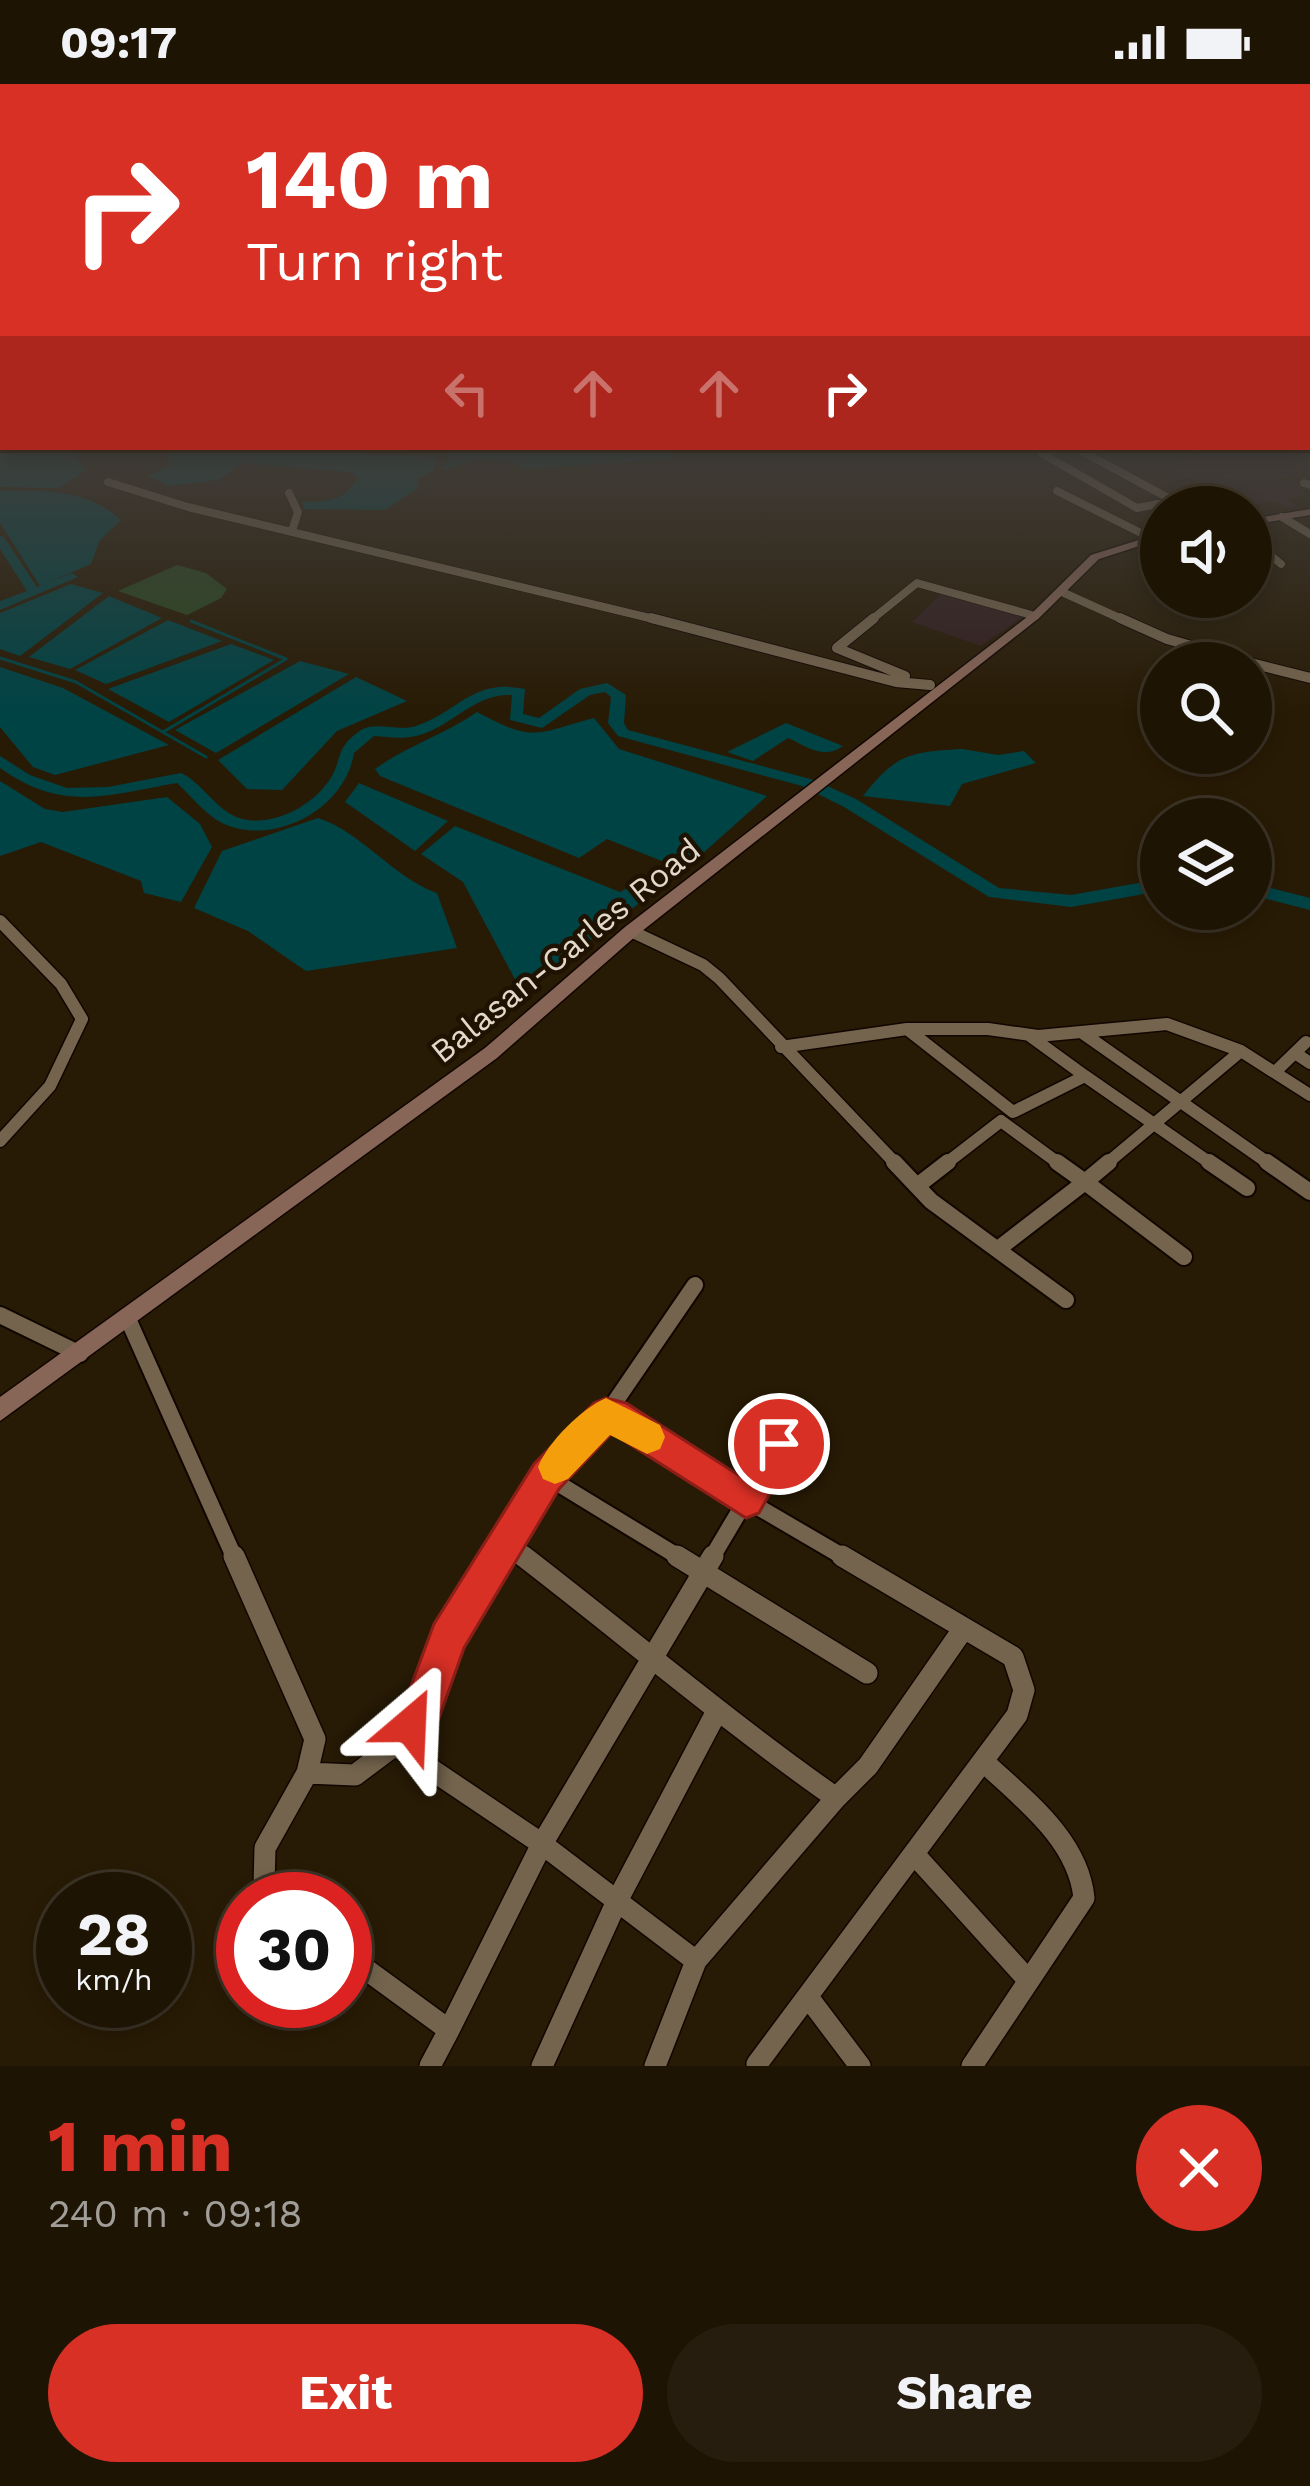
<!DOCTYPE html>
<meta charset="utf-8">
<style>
body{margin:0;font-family:"Work Sans",sans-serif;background:#261d0e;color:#f1f3f6;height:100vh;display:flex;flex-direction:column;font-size:45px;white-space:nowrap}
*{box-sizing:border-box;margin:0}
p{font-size:39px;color:#a19e9a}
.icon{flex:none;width:66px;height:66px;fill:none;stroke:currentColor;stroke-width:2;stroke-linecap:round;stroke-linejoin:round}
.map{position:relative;height:1982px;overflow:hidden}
.panel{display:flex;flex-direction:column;background:#1e1404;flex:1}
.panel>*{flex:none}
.guide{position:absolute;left:0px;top:0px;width:1311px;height:366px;box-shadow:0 6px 18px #0003,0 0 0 3px #3c3326;background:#d93025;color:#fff;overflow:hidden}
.buttons{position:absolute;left:1140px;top:402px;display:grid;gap:24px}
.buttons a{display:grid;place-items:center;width:132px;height:132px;border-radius:50%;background:#1e1404;box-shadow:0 6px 18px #0003,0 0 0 3px #3c3326;font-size:60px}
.speed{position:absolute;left:36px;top:1788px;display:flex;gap:24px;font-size:60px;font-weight:700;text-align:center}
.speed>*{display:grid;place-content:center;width:156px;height:156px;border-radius:50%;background:#1e1404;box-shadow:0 6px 18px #0003,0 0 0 3px #3c3326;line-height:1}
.speed small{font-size:30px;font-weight:400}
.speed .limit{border:18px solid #d22;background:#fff;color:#111}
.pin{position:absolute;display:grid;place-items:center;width:102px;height:102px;color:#fff;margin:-51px;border:6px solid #fff;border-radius:50%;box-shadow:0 3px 12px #0007}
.me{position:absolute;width:132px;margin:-66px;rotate:26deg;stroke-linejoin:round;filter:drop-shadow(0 0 9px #0008)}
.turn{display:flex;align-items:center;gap:42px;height:252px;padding:0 48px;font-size:54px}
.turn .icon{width:156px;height:156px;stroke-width:2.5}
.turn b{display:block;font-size:84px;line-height:102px}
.lanes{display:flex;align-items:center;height:114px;padding:0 48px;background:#0003;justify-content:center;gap:60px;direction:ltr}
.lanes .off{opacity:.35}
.round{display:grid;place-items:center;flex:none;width:126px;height:126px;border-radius:63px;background:#261d0e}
.head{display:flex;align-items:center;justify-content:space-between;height:204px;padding:0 48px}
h1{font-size:72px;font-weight:700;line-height:90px;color:#d93025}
.primary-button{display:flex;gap:24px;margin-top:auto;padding:24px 48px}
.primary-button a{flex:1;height:138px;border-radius:72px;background:#d93025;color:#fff;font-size:48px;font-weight:700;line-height:138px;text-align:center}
.primary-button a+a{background:#261d0e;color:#f1f3f6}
.status{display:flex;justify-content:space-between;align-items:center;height:84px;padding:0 60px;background:#1e1404;direction:ltr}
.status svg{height:33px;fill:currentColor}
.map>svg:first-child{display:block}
.education{fill:#321f1e}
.green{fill:#2a4722}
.water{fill:#004345}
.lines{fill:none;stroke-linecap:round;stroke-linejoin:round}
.stream{stroke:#004345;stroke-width:3}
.river{fill:#004345;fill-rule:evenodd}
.minor-far4-casing{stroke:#110600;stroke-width:9}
.minor-far3-casing{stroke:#110600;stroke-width:12}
.minor-far2-casing{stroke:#110600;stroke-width:15}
.minor-far1-casing{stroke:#110600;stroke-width:20}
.minor-casing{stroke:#110600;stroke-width:24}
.secondary-casing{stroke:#110600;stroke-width:3}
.minor-far4{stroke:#74644d;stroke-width:8}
.minor-far3{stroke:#74644d;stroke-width:10}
.minor-far2{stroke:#74644d;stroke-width:12}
.minor-far1{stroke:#74644d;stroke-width:16}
.minor{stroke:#74644d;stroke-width:21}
.secondary{fill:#886657;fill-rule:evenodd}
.route{fill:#d93025;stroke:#8d1f18;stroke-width:3}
.slow{fill:#f59e0b}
.labels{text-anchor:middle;stroke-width:9;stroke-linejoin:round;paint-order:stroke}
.street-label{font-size:33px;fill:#e2d9cc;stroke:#1f1200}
</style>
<div class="status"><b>09:17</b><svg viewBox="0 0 49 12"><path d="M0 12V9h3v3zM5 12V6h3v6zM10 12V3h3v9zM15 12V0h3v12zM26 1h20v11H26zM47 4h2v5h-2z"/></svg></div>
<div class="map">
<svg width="1310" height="1982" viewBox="0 0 1310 1982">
<rect width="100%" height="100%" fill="#281b05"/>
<path class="education" d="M1213 363H1297L1310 372V388L1277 395 1307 411 1287 415 1298 423 1287 424 1275 417 1245 422 1165 382Z
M943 508 1024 532 981 562 912 538Z"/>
<path class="green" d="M177 481 206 489 227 505 221 514 187 531 118 507Z"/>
<path class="water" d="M167 363H351L360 370 438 373 433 387 418 394V404L385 426 304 425 302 418C329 417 344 418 358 393L350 388 243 379 218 396 168 402 148 391 169 383Z
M358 363H648L675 370 671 375 524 385 511 377 476 376 443 386 450 370 445 368 365 367Z
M75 369 85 387 59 404 0 403V372Z
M0 406C46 407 86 404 121 436L100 456 91 480 40 502 0 439Z
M71 500 103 509 20 572 0 565V529Z
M109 512 162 534 70 585 29 573Z
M168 536 222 557 106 600 75 586Z
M231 560 274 576 169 638 108 605Z
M300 577 349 590 216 669 175 646Z
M0 583 63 604 169 661 55 691 33 683 0 643Z
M356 593 407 617 337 647 282 706 247 705 218 676Z
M477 628C535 659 534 650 594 634L619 665 767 712 684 786 607 755 579 774 380 692 375 685C408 661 444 651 477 628Z
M786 639 843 662C823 676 808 663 788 654L753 677 727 668Z
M962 665 998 671 1024 667 1036 679 962 700 950 722 863 712C896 670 909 668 962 665Z
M0 697 45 725 63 728 167 713 200 740 212 763 181 818 144 809 141 797 41 758 0 772Z
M359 699 448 737 415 767 345 718Z
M318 734C362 748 392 793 437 809L457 864 306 887 248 847 194 824 222 767Z
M455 742 620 808 644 795 658 805 526 905 518 901 463 798 421 770Z"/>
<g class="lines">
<path class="stream" d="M0 574 76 598 206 673
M163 648 286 575 191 537"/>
<path class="river" d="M99 363 162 364 157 367 0 373V367Z
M0 452 4 453 37 503 72 489 78 493 0 526V517L27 507 0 465Z
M607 599 626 611 624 639 628 646 814 696 856 715 999 804 1071 811 1161 795V807L1071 823 989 813 844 723 802 702 618 652 608 639 611 613 605 608 590 611 542 644 510 636 512 611C476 609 455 639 423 650 407 656 390 653 374 652L354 669C346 722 281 760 229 742 209 735 193 714 177 699 108 711 63 729 0 684V672L30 691 67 704 108 703 181 689C205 700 219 733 248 736 277 740 311 722 328 698 344 676 333 665 361 646 377 637 398 648 416 642 459 628 472 594 525 605L523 630 539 634 580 605Z
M1251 799 1310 814V826L1251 811Z"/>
<g class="minor-far4-casing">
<path id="minor-far4" d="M1066 363 1041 369 1137 424 1174 417
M1074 363 1174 417
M108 398 188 423 662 537
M1304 399 1310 401
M1057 407 1151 454
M289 409 298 428 292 447
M1183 423 1174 417 1204 404
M1282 433 1310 450
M1251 455 1281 480
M1062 508 1126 537
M870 537 917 499 1035 532"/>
</g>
<g class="minor-far3-casing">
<path id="minor-far3" d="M651 534 896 598 930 601
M874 534 837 564 905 592
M1120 534 1167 555 1250 579
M1251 579 1310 594"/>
</g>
<g class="minor-far2-casing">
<path id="minor-far2" d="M0 837 61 900 82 935 50 1002 0 1057
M631 847 703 881 719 894 897 1081
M907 945 1013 1028 1085 992 1030 952
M1084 950 1271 1081
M781 963 907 945H988L1038 952 1167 940 1241 967 1310 1011
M1295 969 1310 979
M1275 988 1306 958
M1085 992 1213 1081
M944 1081 1001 1037 1061 1081
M1105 1081 1241 967"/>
</g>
<g class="minor-far1-casing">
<path id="minor-far1" d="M894 1078 931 1117 1066 1216
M1057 1078 1085 1098 1109 1078
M1209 1078 1247 1104
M1267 1078 1310 1108
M917 1102 948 1078
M998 1165 1085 1098 1184 1173
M0 1231 80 1270
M128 1235 235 1475
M606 1331 695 1201
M796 1333 746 1416 847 1475
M546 1392 682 1475
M506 1459 527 1475
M492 1475 538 1405 606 1331H613L746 1416 711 1475"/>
</g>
<g class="minor-casing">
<path id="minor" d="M234 1472 315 1655 307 1689 265 1764 264 1802 279 1815
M523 1472C628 1553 728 1638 836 1714L868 1682 964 1544
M677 1472 867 1589
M395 1661 542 1760 713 1472
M395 1661 418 1625 450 1550 494 1472
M307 1689 355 1691 395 1661
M914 1770 1029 1897
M345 1870 449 1946 430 1982
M696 1877 836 1714
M808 1913 860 1982
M449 1946 542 1760 696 1877 655 1982
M757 1980 1017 1631 1024 1606 1013 1573 842 1472
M542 1982 617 1817 716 1629
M972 1982 1084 1814C1078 1755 1023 1715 983 1677"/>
</g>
<g class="secondary-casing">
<path id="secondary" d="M1310 425V431L1251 441V435Z
M1161 449V455L1099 475 1039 534 637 851 497 974 0 1337V1313L485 964 625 843 1031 530 1091 471Z"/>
</g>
<use href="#minor-far4" class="minor-far4"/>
<use href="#minor-far3" class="minor-far3"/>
<use href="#minor-far2" class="minor-far2"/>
<use href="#minor-far1" class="minor-far1"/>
<use href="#minor" class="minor"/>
<use href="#secondary" class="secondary"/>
</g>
<linearGradient id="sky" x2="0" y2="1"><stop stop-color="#160f03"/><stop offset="0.56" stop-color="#423f3b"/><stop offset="1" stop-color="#423f3b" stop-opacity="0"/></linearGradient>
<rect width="1310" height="628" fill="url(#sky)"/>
<path class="route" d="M606 1314 626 1319 740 1392 767 1348 779 1343 792 1348 797 1360 759 1429 746 1434 612 1349 559 1405 464 1564 438 1637 425 1655 410 1661 396 1655 390 1641 408 1610 434 1540 534 1380 594 1319Z"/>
<path class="slow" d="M606 1314 660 1341 665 1353 660 1365 647 1370 610 1351 568 1395 555 1400 543 1395 538 1383C548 1358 582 1324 606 1314Z"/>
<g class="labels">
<g class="street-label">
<text transform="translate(565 866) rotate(-39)" y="12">Balasan-Carles Road</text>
</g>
</g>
</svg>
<div class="buttons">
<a><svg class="icon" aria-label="sound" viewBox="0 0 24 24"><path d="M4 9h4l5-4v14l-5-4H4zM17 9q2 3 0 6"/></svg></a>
<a><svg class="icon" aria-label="search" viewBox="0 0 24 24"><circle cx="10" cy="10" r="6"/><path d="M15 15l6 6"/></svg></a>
<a><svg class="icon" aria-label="layers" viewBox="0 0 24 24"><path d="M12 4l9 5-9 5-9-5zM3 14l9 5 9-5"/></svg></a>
</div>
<div class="speed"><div>28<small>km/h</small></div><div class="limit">30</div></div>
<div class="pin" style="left:779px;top:1360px;background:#d93025"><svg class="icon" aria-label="arrive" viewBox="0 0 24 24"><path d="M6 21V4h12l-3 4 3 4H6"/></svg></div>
<svg class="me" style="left:410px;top:1641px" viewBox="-20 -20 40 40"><path d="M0-17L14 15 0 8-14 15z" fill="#d93025" stroke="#fff" stroke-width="4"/></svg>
<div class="guide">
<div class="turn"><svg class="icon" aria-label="right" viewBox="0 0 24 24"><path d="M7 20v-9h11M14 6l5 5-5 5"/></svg><div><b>140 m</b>Turn right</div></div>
<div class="lanes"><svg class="icon off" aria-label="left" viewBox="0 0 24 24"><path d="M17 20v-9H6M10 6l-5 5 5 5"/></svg><svg class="icon off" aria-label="ahead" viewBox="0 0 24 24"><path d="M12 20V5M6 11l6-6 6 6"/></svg><svg class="icon off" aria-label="ahead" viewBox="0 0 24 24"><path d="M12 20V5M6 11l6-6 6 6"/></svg><svg class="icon" aria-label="right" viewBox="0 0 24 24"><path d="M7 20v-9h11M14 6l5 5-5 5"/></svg></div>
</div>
</div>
<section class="panel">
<div class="head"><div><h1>1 min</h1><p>240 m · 09:18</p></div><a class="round" style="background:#d93025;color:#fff"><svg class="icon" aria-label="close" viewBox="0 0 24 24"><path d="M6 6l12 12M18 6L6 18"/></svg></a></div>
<div class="primary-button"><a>Exit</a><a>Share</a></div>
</section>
